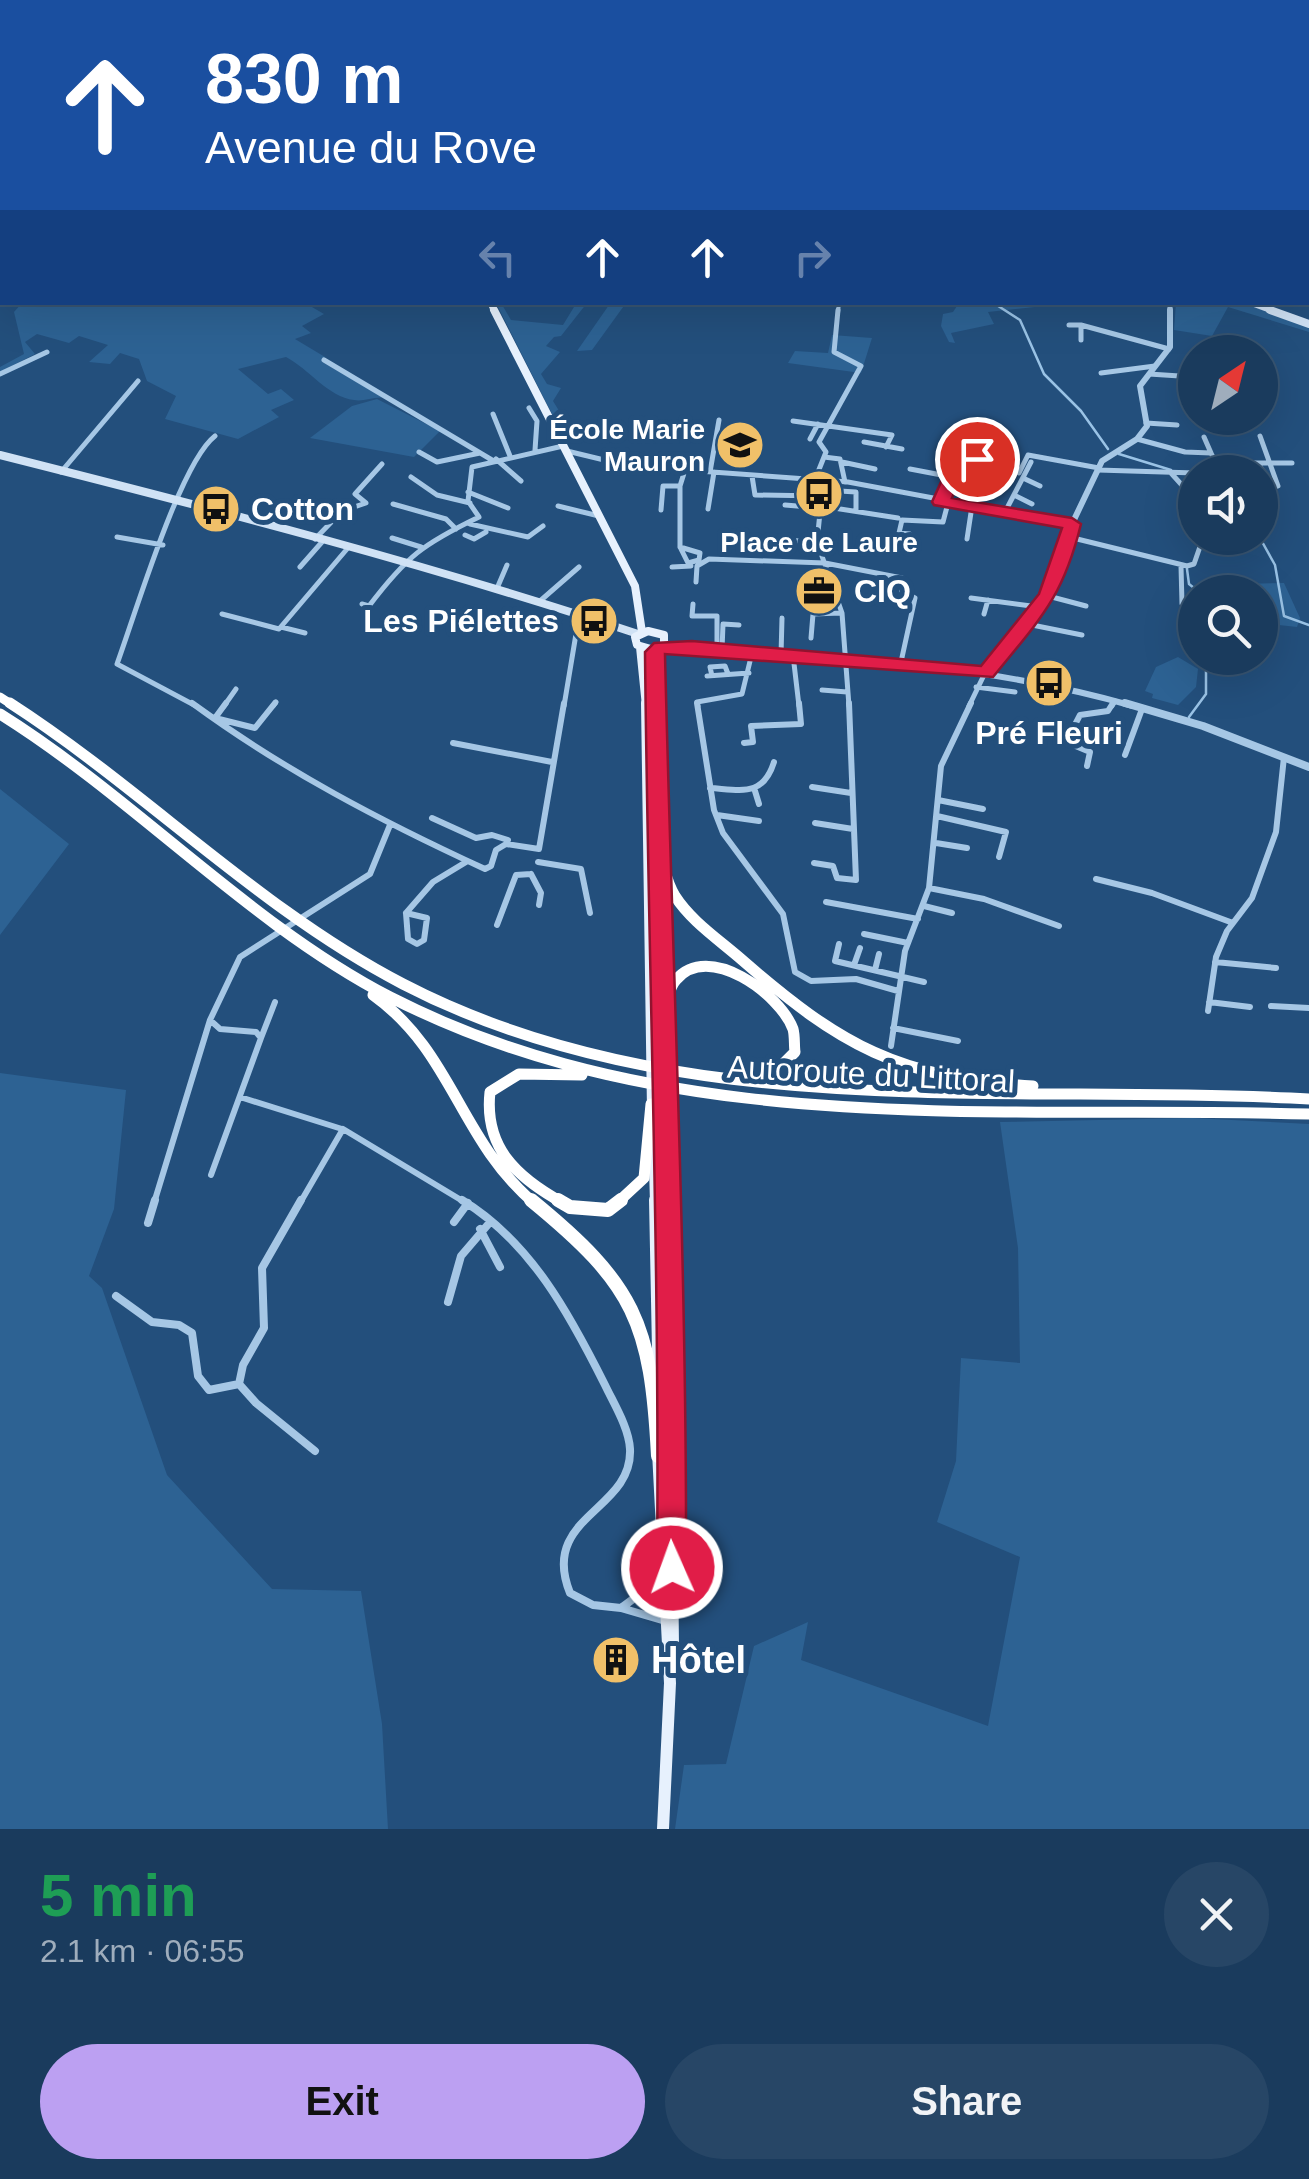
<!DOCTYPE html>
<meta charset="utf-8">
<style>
body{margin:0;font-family:Arial,sans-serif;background:#274666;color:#f1f3f6;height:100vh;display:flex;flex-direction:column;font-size:38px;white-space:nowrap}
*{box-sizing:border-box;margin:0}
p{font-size:32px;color:#9fadbc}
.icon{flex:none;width:55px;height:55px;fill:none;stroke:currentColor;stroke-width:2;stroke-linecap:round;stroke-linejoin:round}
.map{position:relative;height:1829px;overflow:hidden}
.side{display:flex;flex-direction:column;background:#1a3b5d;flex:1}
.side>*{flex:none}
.banner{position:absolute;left:0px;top:0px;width:1310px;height:305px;box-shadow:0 10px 40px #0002,0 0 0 2px #385572;background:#1a4fa0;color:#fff;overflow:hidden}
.needle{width:65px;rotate:35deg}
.fabs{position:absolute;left:1178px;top:335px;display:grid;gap:20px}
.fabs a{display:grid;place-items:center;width:100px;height:100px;border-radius:50%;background:#1a3b5d;box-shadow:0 10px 40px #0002,0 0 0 2px #385572;font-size:50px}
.pin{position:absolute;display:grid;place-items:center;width:85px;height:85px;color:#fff;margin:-42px;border:5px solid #fff;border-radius:50%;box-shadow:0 2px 10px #0007}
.me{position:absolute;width:110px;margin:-55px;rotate:358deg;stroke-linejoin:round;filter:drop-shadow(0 0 8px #0008)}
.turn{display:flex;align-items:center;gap:35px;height:210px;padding:0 40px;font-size:45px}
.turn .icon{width:130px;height:130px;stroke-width:2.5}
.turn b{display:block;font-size:70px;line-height:85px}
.lanes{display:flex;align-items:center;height:95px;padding:0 40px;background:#0003;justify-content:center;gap:50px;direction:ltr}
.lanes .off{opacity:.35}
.round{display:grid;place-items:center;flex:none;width:105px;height:105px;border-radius:52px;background:#274666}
.summary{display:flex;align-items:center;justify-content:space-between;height:170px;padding:0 40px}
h1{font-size:60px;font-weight:700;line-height:75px;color:#1e9e55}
.cta{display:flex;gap:20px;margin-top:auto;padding:20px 40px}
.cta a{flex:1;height:115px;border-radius:60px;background:#bca0f2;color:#111;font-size:40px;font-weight:700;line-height:115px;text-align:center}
.cta a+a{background:#274666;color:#f1f3f6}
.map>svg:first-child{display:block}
.green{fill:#2d6293}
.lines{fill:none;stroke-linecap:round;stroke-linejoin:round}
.stream{stroke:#9ac3e6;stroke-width:2.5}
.minor-far3{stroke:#a6c7e5;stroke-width:4}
.minor-far2{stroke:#a6c7e5;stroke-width:5}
.minor-far1{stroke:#a6c7e5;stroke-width:6}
.minor{stroke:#a6c7e5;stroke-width:8}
.tertiary-far2{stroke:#a6c7e5;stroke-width:5}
.tertiary-far1{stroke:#a6c7e5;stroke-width:6}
.tertiary{stroke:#a6c7e5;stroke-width:8}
.secondary-far1{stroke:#d0e2f5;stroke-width:5}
.secondary{stroke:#d0e2f5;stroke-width:8}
.primary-far3{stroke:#e7f1fd;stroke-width:6}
.primary-far2{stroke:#e7f1fd;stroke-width:8}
.primary-far1{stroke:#e7f1fd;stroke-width:10}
.primary{stroke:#e7f1fd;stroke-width:12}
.motorway-far2{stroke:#fff;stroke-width:9}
.motorway-far1{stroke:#fff;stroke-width:11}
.motorway{stroke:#fff;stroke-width:14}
.route{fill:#e11d48;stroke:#92132f;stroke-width:2.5}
.labels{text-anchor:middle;stroke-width:10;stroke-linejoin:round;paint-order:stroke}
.far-poi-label{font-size:28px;font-weight:bold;fill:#fff;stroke:#234f7c;text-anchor:end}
.poi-label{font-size:32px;font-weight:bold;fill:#fff;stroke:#234f7c;text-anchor:start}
.street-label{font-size:32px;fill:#fff;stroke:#234f7c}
.near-poi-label{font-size:38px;font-weight:bold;fill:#fff;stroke:#234f7c;text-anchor:start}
</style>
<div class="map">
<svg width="1309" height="1829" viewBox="0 0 1309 1829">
<rect width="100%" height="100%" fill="#234f7c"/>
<path class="green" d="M1041 302 1044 306 988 312 994 324 951 333 955 343 949 342 941 326 943 314 953 312 959 303Z
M22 303H305L324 314 302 326 311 333 295 339 325 357 322 362 386 398C374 396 364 402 354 400 328 397 309 369 286 357L238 369 268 394 281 389 294 400 271 410 279 417 238 439 165 419 176 396 147 381 139 359 120 353 110 364 89 362 108 345 79 336 69 343 37 334 25 342 35 354 0 372V367L24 354 14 312Z
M496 303H501L511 320 563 325 574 307 571 303H626L592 350 577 351 609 305 587 303 561 336 554 337 546 346 560 352 541 374 547 384 561 388 553 401 561 414 553 416Z
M1176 303H1242L1309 325V332L1228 307 1212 336 1174 330Z
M832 335 872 338 861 373 788 363 795 351 828 353Z
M377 399 440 431 414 457 310 438 352 406Z
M1284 583 1300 618 1297 627 1260 623V592H1195V600L1190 598 1194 585Z
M1178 657 1198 669 1196 687 1178 705 1152 698 1153 694 1145 691 1156 667Z
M0 789 69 844 0 935Z
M0 1073 126 1090 114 1209 89 1276 102 1288 167 1475 272 1589 361 1591 382 1724 388 1829H0Z
M1192 1118 1309 1124V1829H675L684 1765 726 1764 754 1646 808 1622 801 1660 988 1726 1020 1557 937 1522 956 1461 961 1358 1020 1363 1018 1248 1000 1122Z"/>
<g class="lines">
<path class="stream" d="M822 0 826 2
M992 302 1020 320 1044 374 1081 411 1108 449
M1119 454 1171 470
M1260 538 1275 565 1284 616 1309 625
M1187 569 1189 584 1199 592
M1189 717 1206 694V658"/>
<path class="minor-far3" d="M1235 0 1239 2
M1296 0 1300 2
M944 2 957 0
M824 302 840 304
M838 313 839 302"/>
<path class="minor-far2" d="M1069 325H1081
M1081 340V325L1169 349
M324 360 492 460
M1101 373 1155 366
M0 374 47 352
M1149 374 1195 377
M529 408 537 421 535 450
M493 414 510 456
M793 421 892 435 886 447
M1146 423 1177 425
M1260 436 1278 486 1267 490
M1204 437 1211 453
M810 439 818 424
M1137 439 1185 452 1211 453 1216 463H1292
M864 442 902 449
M567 451 629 466 848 482 1072 524
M939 451 977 459 967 479 952 477 941 501
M419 452 437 462 480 453
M824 457 840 459 845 482
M496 459 521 481
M842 462 875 469
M1216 463 1218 472
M1258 464 1269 479H1260
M910 469 952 477
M1098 470 1195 473
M61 472 138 381
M710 472 719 420
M1019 473 1028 455 1099 468
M1171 473 1189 493
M752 476 755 495 822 496
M411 477 437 495 470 503
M1023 478 1040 486
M814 482 826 452 819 442 861 366 834 352 838 310
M823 483 817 542 842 613 849 706
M823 490 856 492V511
M468 492 508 508
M1014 495 1032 504
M393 504 446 519 456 529
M785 505 821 508
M558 506 599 516
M821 506 898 518
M708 509 714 472
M661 510 663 486H680
M1005 512 1031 462
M470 524 528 537 543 526
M910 534 899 533 902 520 943 522 948 503
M465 535 474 539 486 532
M117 537 163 545
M1069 537 1187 566 1194 564 1203 538
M392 538 421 547
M315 539 342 511 366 503 355 494 382 464
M967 539 972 506
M784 540 817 542
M680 547 700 553 699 560 688 563Z
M680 547V486L685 470
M1181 566 1182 604
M300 567 322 542
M672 567 691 566
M696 582 697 566 709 559 825 563 902 578 906 582 902 591 915 598 901 662
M498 586 507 565
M1048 596 1086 606
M971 598 1039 607
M540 601 579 567
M362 604 369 606C407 556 423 544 479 517L468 501 472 467 563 446
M693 604 692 616H717V649
M222 614 279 629 347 549
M984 614 988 600
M1027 624 1082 635
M281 627 305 633
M811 638 813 614 841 613
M722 650 723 624 739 625
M781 655 782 618
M793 655 799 706
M707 676 749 673
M712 676 710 667 725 666 728 674
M976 687 1015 692
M822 690 847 692
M196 706 117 664C135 615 180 463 215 436
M224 706 236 689
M273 706 276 702
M564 706 579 616
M698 706 697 702 742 694 752 653
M969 706 985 673
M1112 706 1115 701"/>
<path class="minor-far1" d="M192 703C283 770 383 822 485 869L491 866 496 850 506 844 539 849 564 703
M226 703 215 718 255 728 275 703
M697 703 714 810 723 833 783 914 795 972 811 981 856 979 898 991
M453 743 552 762
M744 743 753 742 751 726 801 724 799 703
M1125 755 1142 709
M1087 766 1090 752 1066 742 1080 715 1108 711 1113 703
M812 787 851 793
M710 788C742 790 763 797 774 762
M755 791 759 804
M938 800 983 809
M717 815 759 821
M937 816 1006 832 999 857
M432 818 476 838 492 835 508 840 506 844
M815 823 853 829
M936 843 967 848
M538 862 581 869 590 913
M814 863 833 866 837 878 856 880 849 703
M531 874 541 893 539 905
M1096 879 1152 893 1233 923
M929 888 984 899 1059 926
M826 902 918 919
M924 906 952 913
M406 913 427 918 424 940 417 944 408 939Z
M406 913 433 882 466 862
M497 925 516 875 531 874
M864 934 908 943
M839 944 835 961 924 982
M1215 962 1276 968
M854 965 860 948
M875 970 879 954
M1209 1002 1250 1007
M1271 1006 1309 1008
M1208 1011 1216 957 1227 931 1252 898 1276 832 1284 757
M210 1020 220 1029 256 1032 261 1038 211 1175
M893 1028 958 1041
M261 1038 275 1002
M891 1046 905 951 929 888 941 766 971 703
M240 1097 342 1129
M154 1203 210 1020 240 957 370 874 390 825
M300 1203 343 1129 466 1203"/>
<path class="minor" d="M301 1200 262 1268 264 1328 243 1365 239 1384 256 1403 315 1451
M462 1200C531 1242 570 1315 605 1385 614 1404 629 1428 630 1449 633 1511 539 1516 570 1593L593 1605 621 1608
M454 1222 468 1203
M148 1223 155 1200
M480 1229 500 1267
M116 1296 152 1322 179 1325 192 1333 198 1376 209 1390 239 1384
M448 1302 461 1256 491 1221
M660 1564 648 1588 621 1608 669 1622"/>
<path class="tertiary-far2" d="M1170 302V313"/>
<path class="tertiary-far1" d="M661 647C819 656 980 662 1133 706
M986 672 1056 581 1072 524 1102 461 1137 439 1147 426 1140 386 1170 347V310"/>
<path class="tertiary" d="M1125 703 1203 726 1309 767"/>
<path class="secondary-far1" d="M1247 302 1277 313"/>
<path class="secondary" d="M1270 310 1309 324
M0 455C214 509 428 564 638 634"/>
<path class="primary-far3" d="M94 0 104 2
M490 302 495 313"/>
<path class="primary-far2" d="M494 310 635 586 642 632
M648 631 664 635V645L651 649 637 645 635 637Z
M640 647 646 706
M656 706V649"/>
<path class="primary-far1" d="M646 703 652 1110
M655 777 656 703
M657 869 661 1022
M665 1104 669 1203
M653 1132 655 1203"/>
<path class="primary" d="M655 1200 659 1400
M668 1200 673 1647
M658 1452 670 1683 663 1829"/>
<path class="motorway-far2" d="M0 697 14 706"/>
<path class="motorway-far1" d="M10 703C145 790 260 910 403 984 680 1128 1008 1082 1309 1099
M0 714C136 799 249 924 390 997 673 1142 1002 1105 1309 1114
M656 822C661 846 662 874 675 896 691 921 718 939 741 959 841 1046 898 1078 1033 1086
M373 995C453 1052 459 1139 534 1203
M666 1109C666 1080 657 1002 676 980 708 941 780 994 793 1029 795 1036 794 1046 795 1052L778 1069 736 1076
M563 1203C516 1177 484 1147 490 1092L519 1074 582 1075
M617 1203 644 1178 651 1104"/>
<path class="motorway" d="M531 1200C635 1285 651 1322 658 1456
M558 1200 570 1207 608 1210 621 1200"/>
</g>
<path class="route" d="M977 454 986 459 976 479 958 483 952 498 1072 518 1081 524C1063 598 1040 619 993 677L665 654C672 958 687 1263 686 1568L682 1577 672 1581 661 1577 657 1568C660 1262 648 958 645 652L654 643 692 641 981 666 1039 594 1062 528 934 505 932 502 945 473H961L971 455Z"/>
<defs>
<g id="school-disc" transform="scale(2.5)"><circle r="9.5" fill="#f0c069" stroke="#234f7c"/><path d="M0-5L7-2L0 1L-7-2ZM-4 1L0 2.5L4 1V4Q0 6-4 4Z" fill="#111"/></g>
<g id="bus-disc" transform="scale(2.5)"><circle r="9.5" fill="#f0c069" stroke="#234f7c"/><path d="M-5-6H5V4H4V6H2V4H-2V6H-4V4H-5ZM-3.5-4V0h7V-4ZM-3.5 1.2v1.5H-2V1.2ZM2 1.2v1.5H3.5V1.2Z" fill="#111"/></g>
<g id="office-disc" transform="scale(2.5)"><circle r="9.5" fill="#f0c069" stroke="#234f7c"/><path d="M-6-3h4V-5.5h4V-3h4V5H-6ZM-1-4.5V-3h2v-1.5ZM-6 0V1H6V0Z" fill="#111"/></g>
<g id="building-disc" transform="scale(2.5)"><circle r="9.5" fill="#f0c069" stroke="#234f7c"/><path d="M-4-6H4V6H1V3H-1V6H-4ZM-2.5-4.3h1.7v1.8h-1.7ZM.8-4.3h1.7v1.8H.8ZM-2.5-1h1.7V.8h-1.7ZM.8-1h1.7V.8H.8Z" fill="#111"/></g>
</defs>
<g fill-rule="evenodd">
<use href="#school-disc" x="740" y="445"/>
<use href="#bus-disc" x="819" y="494"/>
<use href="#bus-disc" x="216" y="509"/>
<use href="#office-disc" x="819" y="591"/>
<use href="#bus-disc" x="594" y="621"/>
<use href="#bus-disc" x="1049" y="683"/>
<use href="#building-disc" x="616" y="1660"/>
</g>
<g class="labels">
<g class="far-poi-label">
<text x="705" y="439">École Marie<tspan x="705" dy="32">Mauron</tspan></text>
<text x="819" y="552" text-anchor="middle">Place de Laure</text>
</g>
<g class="poi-label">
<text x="251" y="520">Cotton</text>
<text x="854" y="602">CIQ</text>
<text x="559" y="632" text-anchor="end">Les Piélettes</text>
<text x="1049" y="744" text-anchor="middle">Pré Fleuri</text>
</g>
<g class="street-label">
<text transform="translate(871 1074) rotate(3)" y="11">Autoroute du Littoral</text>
</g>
<g class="near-poi-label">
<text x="651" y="1673">Hôtel</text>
</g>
</g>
</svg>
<div class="fabs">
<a><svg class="needle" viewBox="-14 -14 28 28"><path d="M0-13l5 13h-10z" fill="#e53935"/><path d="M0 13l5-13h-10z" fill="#9fadbc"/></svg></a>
<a><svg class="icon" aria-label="sound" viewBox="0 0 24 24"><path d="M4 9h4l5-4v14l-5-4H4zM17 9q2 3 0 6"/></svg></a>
<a><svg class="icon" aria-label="search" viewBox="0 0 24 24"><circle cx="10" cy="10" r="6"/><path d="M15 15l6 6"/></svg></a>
</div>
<div class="pin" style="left:977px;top:459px;background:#d93025"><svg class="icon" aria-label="arrive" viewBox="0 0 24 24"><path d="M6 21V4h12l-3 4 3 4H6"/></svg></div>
<svg class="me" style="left:672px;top:1568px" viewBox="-20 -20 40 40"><circle r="17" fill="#e11d48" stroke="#fff" stroke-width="3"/><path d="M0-11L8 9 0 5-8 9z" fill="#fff"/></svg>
<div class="banner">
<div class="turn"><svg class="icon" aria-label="ahead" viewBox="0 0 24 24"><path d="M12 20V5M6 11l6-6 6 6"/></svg><div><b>830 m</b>Avenue du Rove</div></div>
<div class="lanes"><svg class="icon off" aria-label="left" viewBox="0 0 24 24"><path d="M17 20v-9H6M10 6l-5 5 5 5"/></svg><svg class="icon" aria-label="ahead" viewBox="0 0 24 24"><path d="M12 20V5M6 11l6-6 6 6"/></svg><svg class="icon" aria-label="ahead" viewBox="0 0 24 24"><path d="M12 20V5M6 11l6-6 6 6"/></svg><svg class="icon off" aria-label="right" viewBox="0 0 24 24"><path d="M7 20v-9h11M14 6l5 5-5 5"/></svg></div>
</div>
</div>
<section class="side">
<div class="summary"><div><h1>5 min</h1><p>2.1 km · 06:55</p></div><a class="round"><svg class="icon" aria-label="close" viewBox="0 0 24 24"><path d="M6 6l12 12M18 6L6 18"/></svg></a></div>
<div class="cta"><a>Exit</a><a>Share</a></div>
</section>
